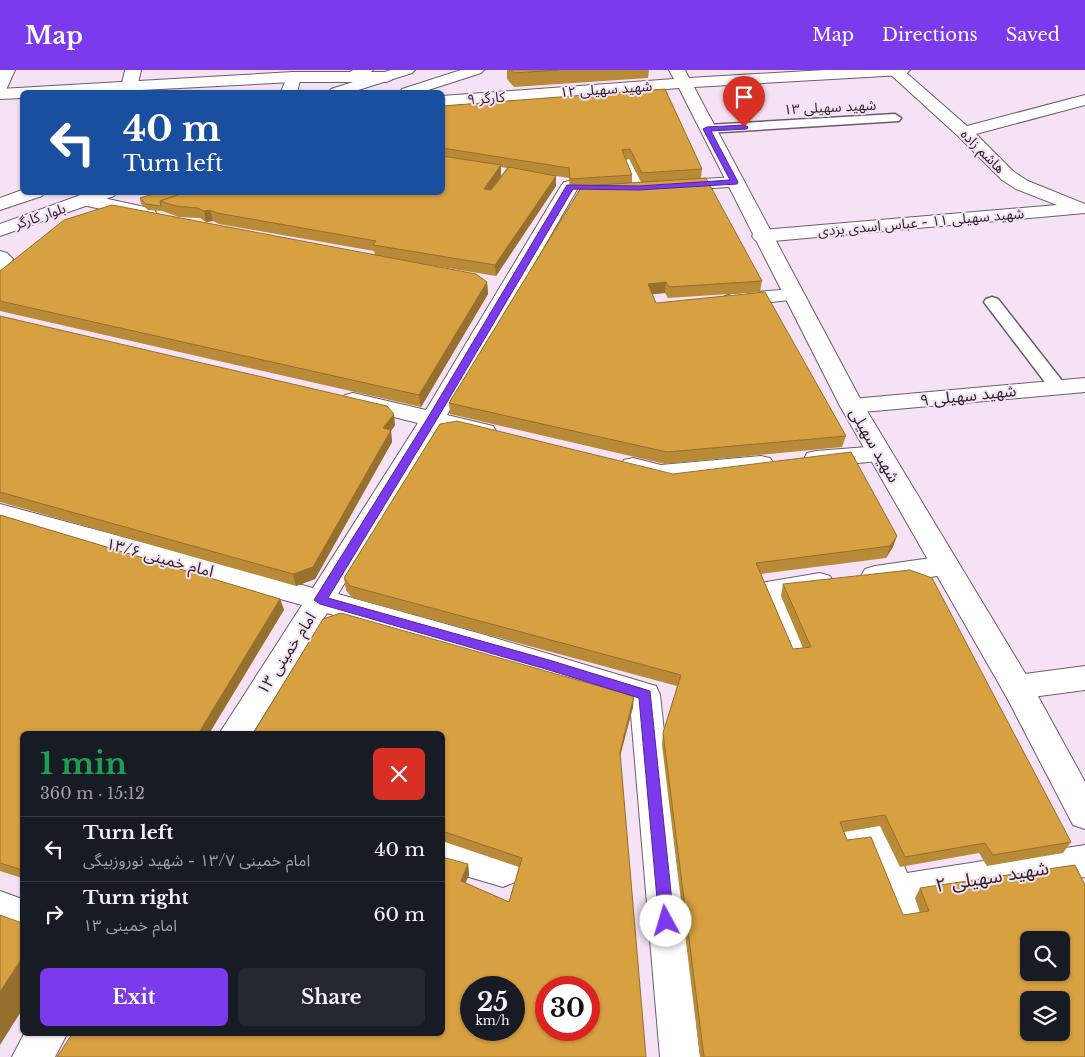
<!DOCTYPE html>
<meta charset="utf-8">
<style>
body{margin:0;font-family:"Libre Baskerville","Noto Sans Arabic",serif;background:#242831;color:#f1f3f6;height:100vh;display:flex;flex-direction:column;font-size:19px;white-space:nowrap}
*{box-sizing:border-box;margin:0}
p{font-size:16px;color:#9ea1a6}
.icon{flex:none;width:28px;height:28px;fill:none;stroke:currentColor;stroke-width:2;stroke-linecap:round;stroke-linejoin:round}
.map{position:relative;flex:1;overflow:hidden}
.sheet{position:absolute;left:20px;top:661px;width:425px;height:305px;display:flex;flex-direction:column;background:#171b24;border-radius:8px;box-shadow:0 1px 4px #0004}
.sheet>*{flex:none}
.banner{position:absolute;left:20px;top:20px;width:425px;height:105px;border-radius:8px;box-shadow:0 1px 4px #0004;background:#1a4fa0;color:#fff;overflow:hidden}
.tools{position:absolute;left:1020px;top:861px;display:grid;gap:10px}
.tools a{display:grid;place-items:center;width:50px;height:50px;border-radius:8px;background:#171b24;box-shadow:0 1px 4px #0004;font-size:25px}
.speed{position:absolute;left:460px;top:906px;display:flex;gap:10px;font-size:25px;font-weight:700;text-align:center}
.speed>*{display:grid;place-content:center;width:65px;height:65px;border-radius:50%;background:#171b24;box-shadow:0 1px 4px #0004;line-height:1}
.speed small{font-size:12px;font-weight:400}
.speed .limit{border:8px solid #d22;background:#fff;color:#111}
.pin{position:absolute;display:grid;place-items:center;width:42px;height:42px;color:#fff;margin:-51px -21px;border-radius:50% 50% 50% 0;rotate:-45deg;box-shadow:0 0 5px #0007}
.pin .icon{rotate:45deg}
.me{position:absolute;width:55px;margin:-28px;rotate:354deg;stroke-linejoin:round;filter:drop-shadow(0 0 4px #0008)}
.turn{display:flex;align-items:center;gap:18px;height:105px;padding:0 20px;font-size:22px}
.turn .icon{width:65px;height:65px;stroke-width:2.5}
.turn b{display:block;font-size:35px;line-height:42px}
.round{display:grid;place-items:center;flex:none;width:52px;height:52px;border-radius:8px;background:#242831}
.headline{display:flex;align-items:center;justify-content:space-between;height:85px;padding:0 20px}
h1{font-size:30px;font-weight:800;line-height:38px;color:#1e9e55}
.cta{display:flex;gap:10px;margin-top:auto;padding:10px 20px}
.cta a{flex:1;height:58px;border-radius:8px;background:#7c3aed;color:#fff;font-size:20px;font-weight:800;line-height:58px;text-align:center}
.cta a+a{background:#242831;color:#f1f3f6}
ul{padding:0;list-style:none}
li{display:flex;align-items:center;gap:15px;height:65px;padding:0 20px;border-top:1px solid #363941}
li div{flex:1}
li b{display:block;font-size:19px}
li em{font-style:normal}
header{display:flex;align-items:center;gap:30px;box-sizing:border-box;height:70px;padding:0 25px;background:#7c3aed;color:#fff}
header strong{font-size:24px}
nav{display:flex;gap:28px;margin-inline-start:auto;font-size:18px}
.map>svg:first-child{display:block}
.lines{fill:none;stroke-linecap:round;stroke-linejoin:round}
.service-casing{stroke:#6d5d6c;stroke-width:3}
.minor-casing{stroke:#6d5d6c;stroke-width:2}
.tertiary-casing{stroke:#6d5d6c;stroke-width:2}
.secondary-casing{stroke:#6d5d6c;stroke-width:2}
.service{fill:#fff;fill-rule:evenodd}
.minor{fill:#fff;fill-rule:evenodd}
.tertiary{fill:#fff;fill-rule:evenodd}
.secondary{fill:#fff;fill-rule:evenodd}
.wall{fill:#b98a38;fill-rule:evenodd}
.shaded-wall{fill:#96702e}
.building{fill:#d7a041;stroke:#96702e;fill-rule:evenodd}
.route{fill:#7c3aed;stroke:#51269a}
.labels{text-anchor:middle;stroke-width:4;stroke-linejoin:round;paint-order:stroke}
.far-street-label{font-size:14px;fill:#2c262c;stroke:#f5e2f4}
.street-label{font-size:16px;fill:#2c262c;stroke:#f5e2f4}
.near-street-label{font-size:19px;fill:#2c262c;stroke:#f5e2f4}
</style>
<header>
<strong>Map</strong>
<nav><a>Map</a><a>Directions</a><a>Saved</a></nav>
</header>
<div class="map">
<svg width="1085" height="987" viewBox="0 0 1085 987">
<rect width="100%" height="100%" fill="#f5e2f4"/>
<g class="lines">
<g class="service-casing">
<path id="service" d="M895 44 901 48 899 51 707 63 701 59 707 55Z
M992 227 998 229 1063 312 1066 316 1063 320 1057 321 1051 320 984 232 986 229Z"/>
</g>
<g class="minor-casing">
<path id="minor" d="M0 0H15L6 20 0 22Z
M125 0H141L136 22H120Z
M353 0H373C367 7 354 13 345 10L342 7Z
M888 0H903L967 56 1085 25V35L976 64 1014 102 1028 111 1085 134V143L762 172 755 170 752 166 755 162 762 160 1057 135 1016 119 1002 110 958 66 890 4Z
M625 86 631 87 634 91 648 118 645 122 639 123 633 122 630 118 616 91 619 87Z
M735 107 741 108 744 112 741 116 671 121 665 120 662 116 665 112 671 111Z
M570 111 576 112 579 116 447 345 493 356 496 361 493 366 484 369 439 358 338 524 485 565 656 616 660 625 700 987H660L630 633 327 543 252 664H219L302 535 0 452V434L313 518 418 353 345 335 341 330 345 325 353 323 426 340 561 116 564 112Z
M85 124 154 139 156 143 154 147 147 149 78 134 76 130 78 126Z
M0 181 7 183 13 189 7 202 0 204Z
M793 219 800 221 803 225 800 229 732 236 725 234 722 230 725 226 732 224Z
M1085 308V322L852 343 844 341 840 336 844 331 852 329Z
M880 376 889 378 892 384 889 390 816 397 807 395 804 389 807 383 816 381Z
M761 386 770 388 774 394 770 400 661 411 624 402 620 396 624 390 633 388 661 395Z
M945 486 955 489 959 496 955 503 875 516 865 513 861 506 865 499 875 496Z
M820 503 830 506 834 513 830 520 788 528 807 571 802 579 792 582 782 579 756 520 760 513Z
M1085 596V620L1017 629 1006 626 1002 617 1006 608 1017 605Z
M875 750 887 754 907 803 1085 775V807L920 834 922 840 917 852 904 857 891 852 864 783 851 785 839 781 834 770 839 759Z
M442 767 515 790 521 801 515 812 503 817 442 799Z
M0 821 22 829V863L0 855Z
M24 964H67L55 987H12Z"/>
</g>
<g class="tertiary-casing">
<path id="tertiary" d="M669 0H685L689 8 825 0H910L907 3 902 5 694 17 864 336 1028 608 1085 712V759L1073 755 1006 626 840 336 679 18 442 36V26L674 9Z
M293 2H386L391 4 394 7 391 10 386 12H293L104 22H22V28L0 29V19Z"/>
</g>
<g class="secondary-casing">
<path id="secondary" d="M391 0H415L412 3 352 22H329L331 19Z
M461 0H484L481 3 422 22H400L402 19Z
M293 2 298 4 301 7 297 22H281L288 4Z
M22 120V122H45L42 126 0 140V128Z
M89 122H117L114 126 0 166V154Z"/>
</g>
<use href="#service" class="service"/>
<use href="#minor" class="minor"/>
<use href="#tertiary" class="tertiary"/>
<use href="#secondary" class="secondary"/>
</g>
<path class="wall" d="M507 0H649L648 8 514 17 507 9Z
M665 19 702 99 701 108 762 211 760 222 668 228 665 223 652 224 656 233 846 366 842 377 665 394 450 344 449 333 580 119 570 120 569 108 556 106V116L496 206 399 190 487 212 488 224 421 337 0 241V201L375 185 374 181 219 154 213 151 206 152 200 148 179 147 162 141 148 140 141 134 140 128 442 122V36ZM629 89 641 112 632 113V105L626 90ZM501 97 507 98 491 119 501 106Z
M0 246 395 355 391 361 392 372 315 509 296 516 0 432Z
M440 354 893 477 886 488 761 504 793 579 803 578 781 526 783 514 1071 772 1063 783 987 796 979 783 900 797 880 756 844 762 847 770 903 845 920 843 915 828 920 818 1085 987H700L662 675 663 663 677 616 352 528 346 520 344 508Z
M0 445 280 529 284 540 22 664V808L0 801Z
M633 637 620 687 646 987H57L468 794 469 805 465 813 509 832 519 797 442 771V664Z"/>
<path class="shaded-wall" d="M501 95V106L484 129V119Z
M556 106V116L496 206 495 195Z
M210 140 213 151 206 152 204 141Z
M487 212 488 224 421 337 419 325Z
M666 212 665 223 647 225 648 214Z
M394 344 395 355 391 361 392 372 315 509 296 516 293 504 383 358Z
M897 466 893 477 886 488 890 476Z
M280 529 284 540 209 664H198Z
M634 626 633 637 618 693 620 682Z
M468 794 469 805 462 821 461 811Z
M22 888V940L0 975V922Z"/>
<path class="building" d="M511 0H559L513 3Z
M665 19 702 99 642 103 630 79 622 80 632 105 570 109 569 98 442 78V36Z
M442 86 501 95 484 119 491 120 509 97 556 106 495 195 373 175 376 171 217 143 210 140 204 141 197 138 176 136 160 131 186 122H442Z
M706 108 762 211 669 217 666 212 648 214 656 233 765 222 846 366 667 382 449 333 582 116Z
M160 122H186L160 131 161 136 146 134 140 128Z
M112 135 476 204 487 212 419 325 0 231V201L64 150Z
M0 246 387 336 394 344 383 358 391 360 313 497 293 504 0 422Z
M457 351 673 404 851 382 897 466 890 476 756 493 793 579 811 577 783 514 910 500 932 508 1071 772 993 785 985 773 905 787 885 745 840 752 847 770 871 767 903 845 929 841 920 818 1075 795 1085 815V987H704L663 663 681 605 350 516 344 508 440 354ZM1029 870H1061V902H1029ZM1029 930H1061V962H1029Z
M0 445 280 529 198 664H22V800L0 793Z
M341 543 634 626 620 682 646 987H57L72 964H442V787L468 794 461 811 509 832 522 788 442 761V664H253L323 549ZM471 918H514V960H471ZM546 918H589V960H546Z
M0 845 22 853V888L0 922Z"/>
<path class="route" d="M744 55 748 57 747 59 711 61 738 112 737 114 639 120 573 119 437 349 328 528 549 590 650 621 674 851 671 856 666 858 661 856 659 851 639 628 549 600 320 534 314 530 427 349 567 115 639 116 730 110 703 59 707 57Z"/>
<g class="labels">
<g class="far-street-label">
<text transform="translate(606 19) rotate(-4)" y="5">شهید سهیلی ۱۲</text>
<text transform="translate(486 28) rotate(-4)" y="5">کارگر ۹</text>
<text transform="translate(830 37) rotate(-3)" y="5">شهید سهیلی ۱۳</text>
<text transform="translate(983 81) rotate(45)" y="5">هاشم زاده</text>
<text transform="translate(40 146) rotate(-19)" y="5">بلوار کارگر</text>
<text transform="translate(921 152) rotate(-5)" y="5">شهید سهیلی ۱۱ - عباس اسدی یزدی</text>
</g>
<g class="street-label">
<text transform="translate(968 325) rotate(-6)" y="6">شهید سهیلی ۹</text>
<text transform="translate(875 375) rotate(60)" y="6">شهید سهیلی</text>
<text transform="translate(160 487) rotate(15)" y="6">امام خمینی ۱۳/۶</text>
<text transform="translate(286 583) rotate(-57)" y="6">امام خمینی ۱۳</text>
</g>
<g class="near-street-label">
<text transform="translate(992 806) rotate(-9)" y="7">شهید سهیلی ۲</text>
</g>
</g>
</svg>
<div class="tools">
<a><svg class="icon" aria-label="search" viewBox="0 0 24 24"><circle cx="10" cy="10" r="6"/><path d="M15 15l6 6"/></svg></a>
<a><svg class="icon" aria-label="layers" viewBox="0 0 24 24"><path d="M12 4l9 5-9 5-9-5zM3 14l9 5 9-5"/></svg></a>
</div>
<div class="speed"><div>25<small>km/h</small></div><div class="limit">30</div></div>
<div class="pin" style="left:744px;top:57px;background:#d93025"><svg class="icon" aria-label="arrive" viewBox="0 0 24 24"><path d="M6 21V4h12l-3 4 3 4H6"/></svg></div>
<svg class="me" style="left:666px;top:851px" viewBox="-20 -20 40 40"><circle r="19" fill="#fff"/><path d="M0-13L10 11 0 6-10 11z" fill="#7c3aed"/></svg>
<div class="banner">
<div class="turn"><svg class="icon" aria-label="left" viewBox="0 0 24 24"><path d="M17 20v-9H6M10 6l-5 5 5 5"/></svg><div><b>40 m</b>Turn left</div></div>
</div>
<section class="sheet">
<div class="headline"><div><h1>1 min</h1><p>360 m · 15:12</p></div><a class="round" style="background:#d93025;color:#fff"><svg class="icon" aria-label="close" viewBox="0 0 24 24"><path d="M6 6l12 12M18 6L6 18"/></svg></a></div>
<ul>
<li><svg class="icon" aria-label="left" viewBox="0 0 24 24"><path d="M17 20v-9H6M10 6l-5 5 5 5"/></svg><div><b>Turn left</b><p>امام خمینی ۱۳/۷ - شهید نوروزبیگی</p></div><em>40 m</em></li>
<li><svg class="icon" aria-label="right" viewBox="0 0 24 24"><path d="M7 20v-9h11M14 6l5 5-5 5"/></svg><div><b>Turn right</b><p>امام خمینی ۱۳</p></div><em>60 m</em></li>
</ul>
<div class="cta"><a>Exit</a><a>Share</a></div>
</section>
</div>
